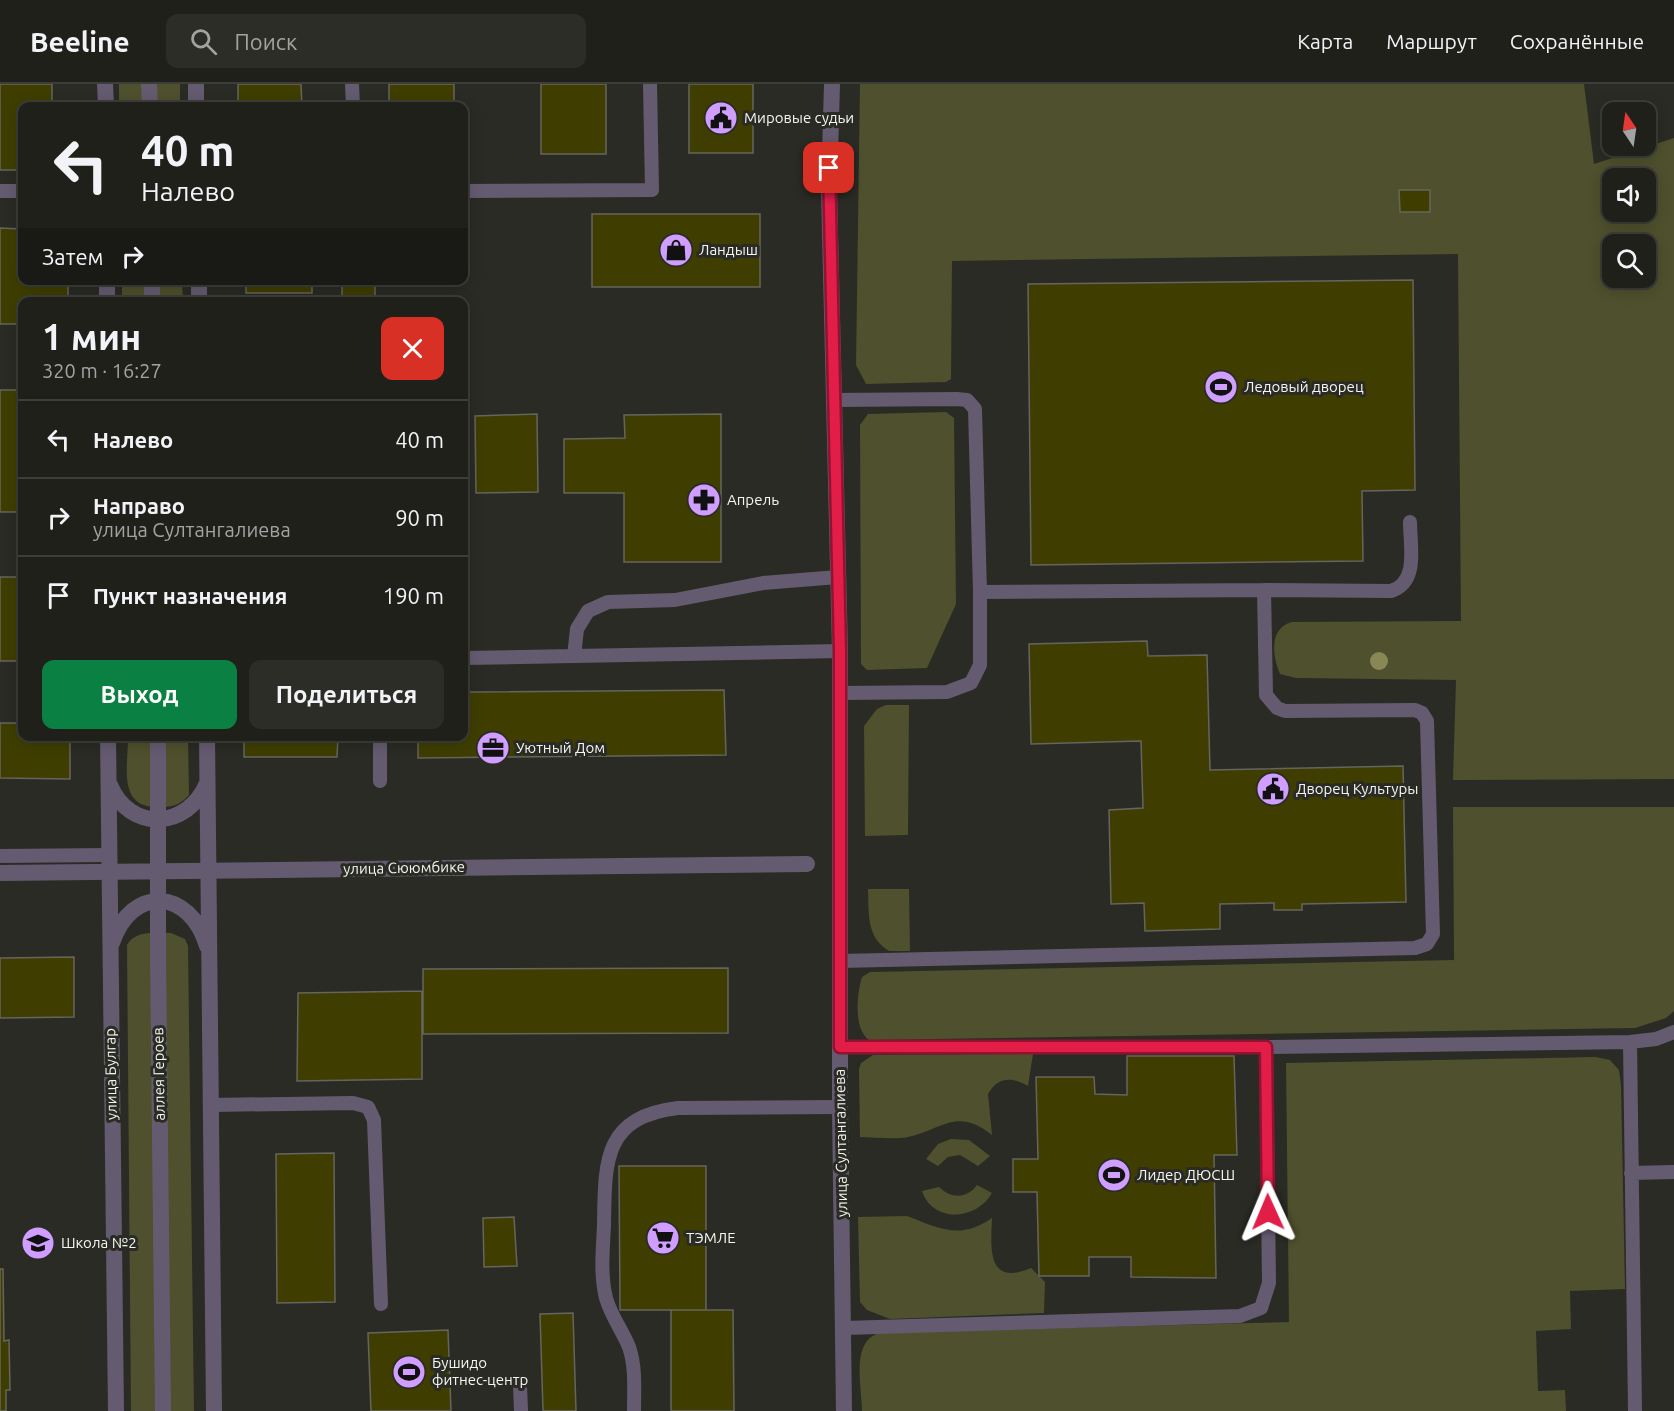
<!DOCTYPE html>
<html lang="ru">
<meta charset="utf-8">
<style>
body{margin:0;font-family:Ubuntu,sans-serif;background:#2d2d28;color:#f1f3f6;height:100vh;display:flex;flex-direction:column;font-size:22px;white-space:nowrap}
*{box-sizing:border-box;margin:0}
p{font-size:20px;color:#a2a3a3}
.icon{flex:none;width:33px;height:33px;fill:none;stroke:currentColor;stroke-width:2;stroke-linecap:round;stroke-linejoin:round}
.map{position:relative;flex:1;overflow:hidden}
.drawer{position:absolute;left:18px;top:213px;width:450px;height:444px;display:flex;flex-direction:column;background:#20201b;border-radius:12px;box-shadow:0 3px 15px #0003,0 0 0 2px #3d3e3a}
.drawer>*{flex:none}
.banner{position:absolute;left:18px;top:18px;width:450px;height:183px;border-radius:12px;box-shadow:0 3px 15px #0003,0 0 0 2px #3d3e3a;background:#20201b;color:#f1f3f6;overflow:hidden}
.needle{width:39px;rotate:347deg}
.controls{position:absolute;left:1602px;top:18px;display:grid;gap:12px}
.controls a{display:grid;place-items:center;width:54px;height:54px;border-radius:12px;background:#20201b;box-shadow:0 3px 15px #0003,0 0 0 2px #3d3e3a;font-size:30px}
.pin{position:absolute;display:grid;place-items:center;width:51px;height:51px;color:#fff;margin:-26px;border-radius:12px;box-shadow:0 3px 9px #0006}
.me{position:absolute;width:66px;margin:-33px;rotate:359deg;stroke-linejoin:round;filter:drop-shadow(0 0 4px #0008)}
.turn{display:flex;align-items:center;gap:21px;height:126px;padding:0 24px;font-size:27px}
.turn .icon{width:78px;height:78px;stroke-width:2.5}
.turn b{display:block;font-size:42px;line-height:51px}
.then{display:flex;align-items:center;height:57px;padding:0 24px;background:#0003;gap:12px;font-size:22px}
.round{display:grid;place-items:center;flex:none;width:63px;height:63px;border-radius:12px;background:#2d2d28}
.headline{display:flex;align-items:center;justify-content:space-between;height:102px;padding:0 24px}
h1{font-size:36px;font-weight:600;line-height:45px}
.primary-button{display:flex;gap:12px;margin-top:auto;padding:12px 24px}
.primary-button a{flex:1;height:69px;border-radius:12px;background:#0b8043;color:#fff;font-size:24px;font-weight:600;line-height:69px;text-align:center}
.primary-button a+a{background:#2d2d28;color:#f1f3f6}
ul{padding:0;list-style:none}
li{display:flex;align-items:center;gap:18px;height:78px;padding:0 24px;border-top:2px solid #3d3e3a}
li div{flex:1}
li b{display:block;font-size:22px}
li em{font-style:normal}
header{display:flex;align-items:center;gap:36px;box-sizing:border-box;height:84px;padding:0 30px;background:#20201b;border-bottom:2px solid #3d3e3a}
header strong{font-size:28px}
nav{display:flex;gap:33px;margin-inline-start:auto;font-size:21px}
.search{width:420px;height:54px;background:#2d2d28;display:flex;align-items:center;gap:15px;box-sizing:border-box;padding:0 21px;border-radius:12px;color:#a2a3a3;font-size:22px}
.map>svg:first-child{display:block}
.green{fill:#4f502d;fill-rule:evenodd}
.building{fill:#3f3e00;stroke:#65655e;stroke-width:1.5}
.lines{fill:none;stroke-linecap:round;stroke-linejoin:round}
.service{stroke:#655b71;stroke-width:14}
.pedestrian{stroke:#655b71;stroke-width:16}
.minor{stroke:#655b71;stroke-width:16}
.tertiary{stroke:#655b71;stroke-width:16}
.tree{fill:#878856}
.route-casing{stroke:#92132f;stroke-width:15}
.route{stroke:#e11d48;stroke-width:10}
.labels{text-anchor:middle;stroke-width:6;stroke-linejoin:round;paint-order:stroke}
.poi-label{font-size:15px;fill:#f4f4f0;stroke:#2a2b24;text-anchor:start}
.street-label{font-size:15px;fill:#f4f4f0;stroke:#2a2b24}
</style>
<header>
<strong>Beeline</strong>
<div class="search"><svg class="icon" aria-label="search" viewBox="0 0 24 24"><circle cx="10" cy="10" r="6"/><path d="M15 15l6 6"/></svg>Поиск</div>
<nav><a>Карта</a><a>Маршрут</a><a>Сохранённые</a></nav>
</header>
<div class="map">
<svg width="1674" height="1327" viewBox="0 0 1674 1327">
<rect width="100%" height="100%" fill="#2a2b24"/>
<path class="green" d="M119 0H180V22H119Z
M860 0H1584L1594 80 1674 54V695L1453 696 1456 596 1296 594 1280 590C1272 571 1269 544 1292 538L1461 537 1458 170 952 177 951 295 946 298 866 300 856 281ZM1612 94H1646V128H1612ZM1612 160H1646V194H1612Z
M122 197H182L183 217H122Z
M946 328 954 334 956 520 927 584 867 586 861 580 860 341 868 330Z
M886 621H909L908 751 865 752 864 642 877 625Z
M128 653H188L189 711C180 721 173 723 160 723 117 725 128 684 128 653Z
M1453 723H1674V927L1666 934 1635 944 869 956C853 944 857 910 862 893L870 888 1454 876Z
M909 805 910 867H889C866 853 869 830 868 805Z
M171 849 185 855 188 862 194 1327H131L127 861C135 846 156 849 171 849Z
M1033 970 1028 1002C1013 993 998 992 988 1010L992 1051C957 1023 943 1045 908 1053 893 1056 875 1053 860 1053L859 985 861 979 873 971Z
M1595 973 1610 976 1619 986 1621 1001 1625 1205 1570 1207 1571 1245 1536 1247 1538 1307 1565 1306 1566 1327H862C862 1304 850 1256 880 1249L1289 1238 1286 979Z
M951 1055 969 1056 990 1072 978 1082 960 1071 948 1073 938 1082 926 1075 938 1060Z
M977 1101 992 1109C977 1136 933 1140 922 1107L939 1103C951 1115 967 1115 977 1101Z
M907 1132C941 1145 960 1156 992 1134 991 1163 986 1203 1031 1184L1045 1198 1044 1229 890 1235 867 1226 860 1218 858 1133Z"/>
<path class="building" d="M0 0H52V22H22V86H0Z
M238 0H301L302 22H238Z
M389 0H454V22H389Z
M541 0H606V70H541Z
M689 0H753V69H689Z
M1399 106H1430V128H1400Z
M592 130H760V203H592Z
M0 144 22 145V196H68V218H22V240H0Z
M246 196H312V209H246Z
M342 196H375V218H342Z
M1413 196 1415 406 1362 407 1363 477 1031 481 1028 200Z
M0 306H22V428H0Z
M537 330 538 408 476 409 475 332Z
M721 330V478H624V409H564V355L625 354 624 331Z
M0 493H22V577H0Z
M1147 557 1148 572 1207 571 1210 686 1403 682 1406 818 1302 820V826H1274V819L1220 820V845L1145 847 1144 819 1111 820 1109 726 1143 724 1141 657 1031 660 1029 560Z
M724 606 726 671 418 674V652H464V608Z
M0 639H22V652H70V695L0 694Z
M244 652H338L337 673H244Z
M338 652H363V657H337Z
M74 873V933L0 934V874Z
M728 884V949L423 950V885Z
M422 907V995L297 997 298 909Z
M1127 972H1234L1237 1071H1214L1216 1194 1131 1193V1173H1089V1192H1039L1037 1108H1013V1075H1038L1036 993H1094L1095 1010 1127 1011Z
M334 1069 335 1218 277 1219 276 1070Z
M619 1082H706V1226H620Z
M514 1133 517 1182 484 1183 483 1134Z
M0 1185H3L4 1257 9 1256 10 1306H6V1327H0Z
M671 1226H733L734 1327H671Z
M573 1229 576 1327H543L540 1230Z
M448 1246 451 1327H371L368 1249Z"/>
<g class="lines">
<path class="service" d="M352 0 353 22
M0 107H22
M464 107 652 106 650 0
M833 316 957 315 967 316 975 325 980 508 1264 506
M574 572 840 567
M464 574 574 572 577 545 588 527 608 518 675 516 763 499 838 493
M840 609 947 608 971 599 980 581V508
M380 697V652
M0 772 109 771
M840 877 1415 864 1427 860 1433 850 1427 637 1422 629 1415 626 1285 627 1277 624 1266 611 1264 506 1391 507C1419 498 1410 463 1410 438
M1630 958 1656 955 1674 948
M840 963H1266L1630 958 1635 1327
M211 1021 353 1019 368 1023 374 1036 381 1220
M1631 1089 1674 1088
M844 1244 1240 1232 1261 1224 1269 1199 1266 963
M520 1301 521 1327
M634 1327C634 1306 636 1283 629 1263 622 1246 611 1232 606 1214 600 1190 603 1165 604 1141 605 1077 603 1033 678 1024L840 1023"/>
<path class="pedestrian" d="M149 0 150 22
M152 196V218
M158 652V871L163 1327
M0 789 807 780"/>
<path class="minor" d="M105 0 106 22
M196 0V22
M107 196V218
M199 196V218
M108 652 116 1327
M207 652 214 1327
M110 701C130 749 188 745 207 699
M112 859C132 800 190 805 207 862"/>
<path class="tertiary" d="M832 0 829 105 840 567V1023L844 1327"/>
</g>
<circle class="tree" cx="1379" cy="577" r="9"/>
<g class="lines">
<g class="route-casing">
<path id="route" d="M829 84 840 567V963H1266L1268 1128"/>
</g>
<use href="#route" class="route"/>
</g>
<defs>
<g id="civic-disc" transform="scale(1.725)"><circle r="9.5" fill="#cf9eff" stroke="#2a2b24"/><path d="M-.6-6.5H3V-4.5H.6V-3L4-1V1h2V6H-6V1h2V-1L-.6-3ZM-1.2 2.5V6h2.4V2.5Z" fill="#111"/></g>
<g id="shop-disc" transform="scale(1.725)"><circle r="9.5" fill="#cf9eff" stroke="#2a2b24"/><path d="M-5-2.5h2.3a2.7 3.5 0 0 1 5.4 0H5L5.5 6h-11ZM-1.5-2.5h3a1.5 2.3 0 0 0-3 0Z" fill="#111"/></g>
<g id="stadium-disc" transform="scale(1.725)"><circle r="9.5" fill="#cf9eff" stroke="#2a2b24"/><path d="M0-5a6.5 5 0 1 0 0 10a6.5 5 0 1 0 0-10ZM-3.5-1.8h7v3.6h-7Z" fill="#111"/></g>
<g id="pharmacy-disc" transform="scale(1.725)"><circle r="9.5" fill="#cf9eff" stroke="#2a2b24"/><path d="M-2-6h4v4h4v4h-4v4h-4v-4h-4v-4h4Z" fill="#111"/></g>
<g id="office-disc" transform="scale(1.725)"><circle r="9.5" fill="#cf9eff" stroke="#2a2b24"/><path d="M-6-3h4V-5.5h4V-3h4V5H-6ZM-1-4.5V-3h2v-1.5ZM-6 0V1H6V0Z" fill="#111"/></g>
<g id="supermarket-disc" transform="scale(1.725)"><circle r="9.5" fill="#cf9eff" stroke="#2a2b24"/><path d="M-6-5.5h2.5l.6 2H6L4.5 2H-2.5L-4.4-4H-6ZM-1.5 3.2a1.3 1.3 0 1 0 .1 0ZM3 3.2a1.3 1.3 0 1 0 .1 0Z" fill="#111"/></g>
<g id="school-disc" transform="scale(1.725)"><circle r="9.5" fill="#cf9eff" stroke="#2a2b24"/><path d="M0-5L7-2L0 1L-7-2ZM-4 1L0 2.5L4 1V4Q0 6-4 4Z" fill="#111"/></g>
</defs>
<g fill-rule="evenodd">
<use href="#civic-disc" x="721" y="34"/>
<use href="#shop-disc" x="676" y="166"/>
<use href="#stadium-disc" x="1221" y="303"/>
<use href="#pharmacy-disc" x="704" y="416"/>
<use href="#office-disc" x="493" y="664"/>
<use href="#civic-disc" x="1273" y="705"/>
<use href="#stadium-disc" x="1114" y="1091"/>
<use href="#supermarket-disc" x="663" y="1154"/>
<use href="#school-disc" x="38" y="1159"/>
<use href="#stadium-disc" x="409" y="1288"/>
</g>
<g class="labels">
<g class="poi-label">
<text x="744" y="39">Мировые судьи</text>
<text x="699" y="171">Ландыш</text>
<text x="1244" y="308">Ледовый дворец</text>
<text x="727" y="421">Апрель</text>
<text x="516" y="669">Уютный Дом</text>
<text x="1296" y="710">Дворец Культуры</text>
<text x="1137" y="1096">Лидер ДЮСШ</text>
<text x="686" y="1159">ТЭМЛЕ</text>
<text x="61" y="1164">Школа №2</text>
<text x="432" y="1284">Бушидо<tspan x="432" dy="17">фитнес-центр</tspan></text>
</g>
<g class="street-label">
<text transform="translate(404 784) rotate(-1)" y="5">улица Сююмбике</text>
<text transform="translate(111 990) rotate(-91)" y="5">улица Булгар</text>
<text transform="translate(159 990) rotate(-91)" y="5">аллея Героев</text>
<text transform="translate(841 1059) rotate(-91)" y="5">улица Султангалиева</text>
</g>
</g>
</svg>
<div class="controls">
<a><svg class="needle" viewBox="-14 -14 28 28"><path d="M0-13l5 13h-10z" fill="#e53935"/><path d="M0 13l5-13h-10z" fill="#a2a3a3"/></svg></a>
<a><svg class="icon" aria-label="sound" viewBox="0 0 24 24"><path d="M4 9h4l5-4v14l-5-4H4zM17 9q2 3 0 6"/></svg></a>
<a><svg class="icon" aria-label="search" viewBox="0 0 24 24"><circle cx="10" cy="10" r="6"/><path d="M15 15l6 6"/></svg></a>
</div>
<div class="pin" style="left:829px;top:84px;background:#d93025"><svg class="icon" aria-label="arrive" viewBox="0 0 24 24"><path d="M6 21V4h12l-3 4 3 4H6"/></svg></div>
<svg class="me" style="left:1268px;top:1128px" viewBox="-20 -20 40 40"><path d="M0-17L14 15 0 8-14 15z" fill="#e11d48" stroke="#fff" stroke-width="4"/></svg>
<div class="banner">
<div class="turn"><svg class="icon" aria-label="left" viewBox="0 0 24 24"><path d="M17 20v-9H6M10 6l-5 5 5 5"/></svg><div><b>40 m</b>Налево</div></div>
<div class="then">Затем<svg class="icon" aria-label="right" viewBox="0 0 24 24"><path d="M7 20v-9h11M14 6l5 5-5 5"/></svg></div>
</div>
<section class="drawer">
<div class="headline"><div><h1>1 мин</h1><p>320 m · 16:27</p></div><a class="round" style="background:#d93025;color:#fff"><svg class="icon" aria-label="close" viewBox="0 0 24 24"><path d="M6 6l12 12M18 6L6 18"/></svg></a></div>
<ul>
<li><svg class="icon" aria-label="left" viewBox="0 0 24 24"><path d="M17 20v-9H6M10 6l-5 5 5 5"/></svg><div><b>Налево</b></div><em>40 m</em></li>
<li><svg class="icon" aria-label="right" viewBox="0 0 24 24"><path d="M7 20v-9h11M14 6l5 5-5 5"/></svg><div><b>Направо</b><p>улица Султангалиева</p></div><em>90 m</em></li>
<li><svg class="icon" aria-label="arrive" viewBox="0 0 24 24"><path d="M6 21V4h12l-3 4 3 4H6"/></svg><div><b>Пункт назначения</b></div><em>190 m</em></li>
</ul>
<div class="primary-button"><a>Выход</a><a>Поделиться</a></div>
</section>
</div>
